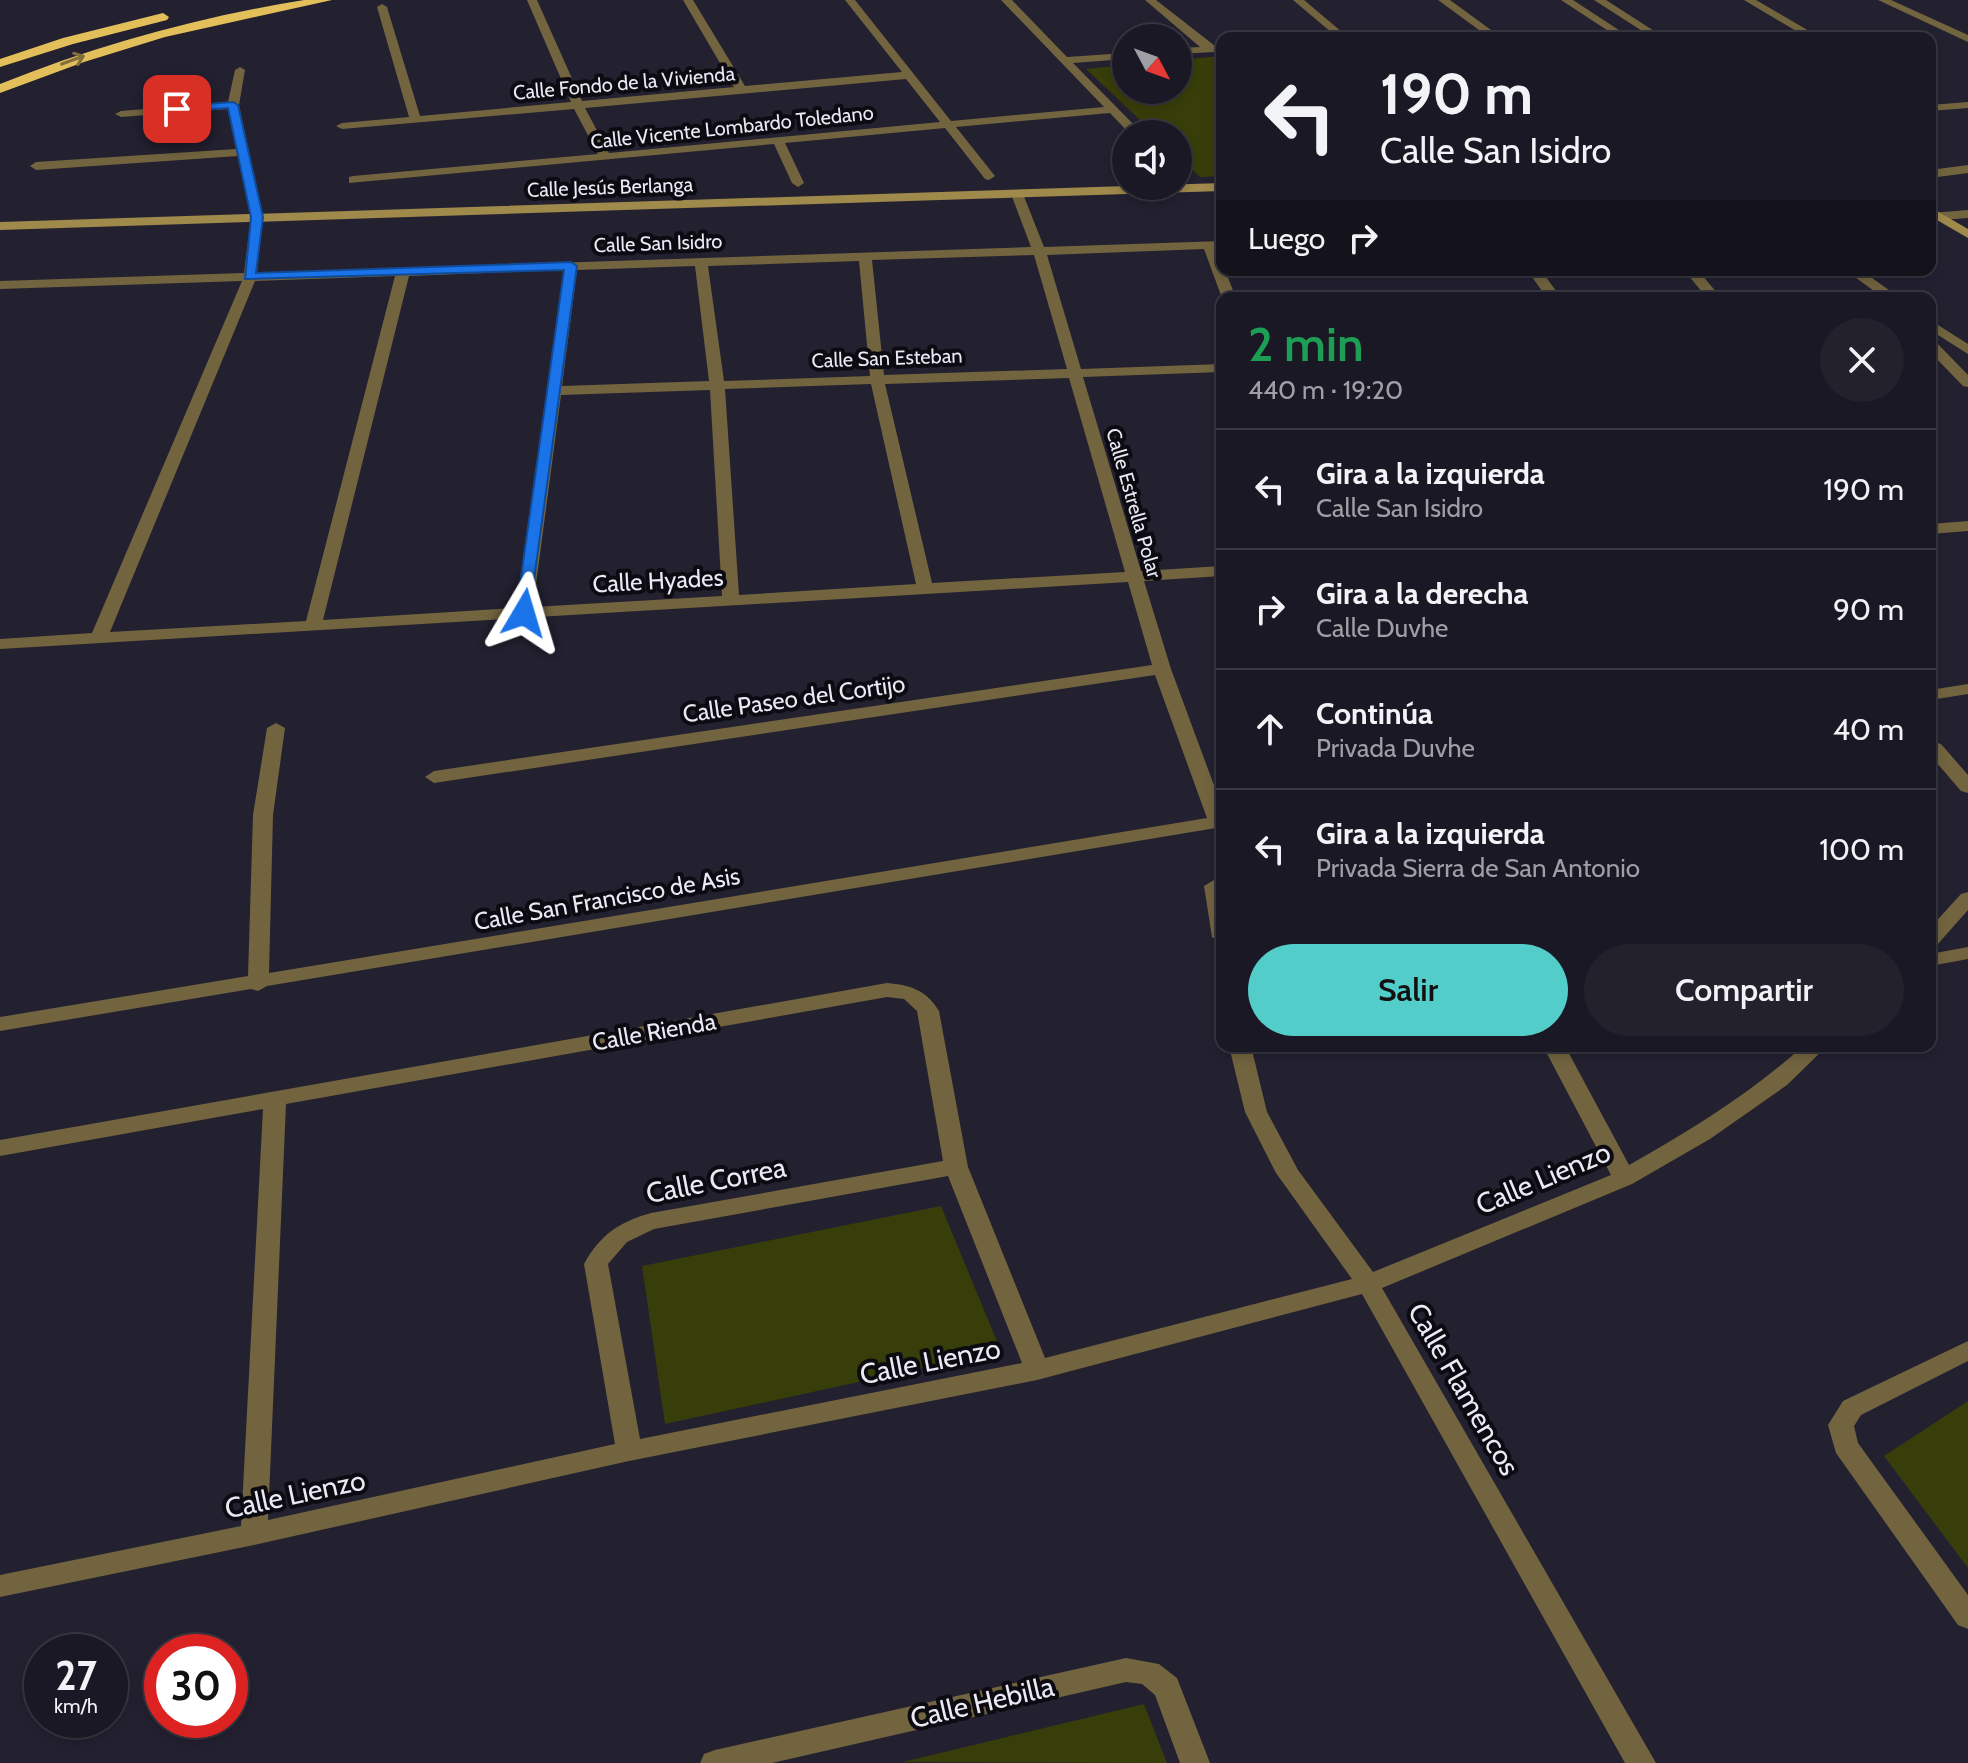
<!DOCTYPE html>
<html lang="es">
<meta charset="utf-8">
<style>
body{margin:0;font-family:Cabin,sans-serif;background:#23212c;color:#f1f3f6;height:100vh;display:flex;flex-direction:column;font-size:30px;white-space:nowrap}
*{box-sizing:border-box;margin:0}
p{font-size:26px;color:#9fa0a6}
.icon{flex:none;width:44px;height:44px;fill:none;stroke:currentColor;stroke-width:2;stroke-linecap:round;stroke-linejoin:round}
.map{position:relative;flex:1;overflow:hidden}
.panel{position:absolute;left:1216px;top:292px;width:720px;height:760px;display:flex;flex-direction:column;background:#1a1824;border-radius:16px;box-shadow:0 4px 12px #0003,0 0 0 2px #383741}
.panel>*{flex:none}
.guide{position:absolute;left:1216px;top:32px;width:720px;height:244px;border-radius:16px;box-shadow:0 4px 12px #0003,0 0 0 2px #383741;background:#1a1824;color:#f1f3f6;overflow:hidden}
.needle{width:52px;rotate:131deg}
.fabs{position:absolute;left:1112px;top:24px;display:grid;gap:16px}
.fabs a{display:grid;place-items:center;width:80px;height:80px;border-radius:50%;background:#1a1824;box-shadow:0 4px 12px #0003,0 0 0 2px #383741;font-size:40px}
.speed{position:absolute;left:24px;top:1634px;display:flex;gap:16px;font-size:40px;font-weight:700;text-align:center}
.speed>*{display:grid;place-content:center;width:104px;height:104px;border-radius:50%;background:#1a1824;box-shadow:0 4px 12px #0003,0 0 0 2px #383741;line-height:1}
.speed small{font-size:20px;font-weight:400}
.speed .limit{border:12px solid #d22;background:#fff;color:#111}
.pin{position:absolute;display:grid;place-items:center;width:68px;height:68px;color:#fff;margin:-34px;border-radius:16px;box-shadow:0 4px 12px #0006}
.me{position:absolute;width:88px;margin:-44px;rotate:7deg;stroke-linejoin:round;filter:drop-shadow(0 0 6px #0008)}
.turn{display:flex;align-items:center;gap:28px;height:168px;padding:0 32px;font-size:36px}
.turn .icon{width:104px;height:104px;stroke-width:2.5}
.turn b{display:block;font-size:56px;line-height:68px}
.then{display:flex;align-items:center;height:76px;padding:0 32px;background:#0003;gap:16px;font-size:30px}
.round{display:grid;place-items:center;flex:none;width:84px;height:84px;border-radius:42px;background:#23212c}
.headline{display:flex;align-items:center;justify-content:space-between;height:136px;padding:0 32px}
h1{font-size:48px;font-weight:600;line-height:60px;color:#1e9e55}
.button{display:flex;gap:16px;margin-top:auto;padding:16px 32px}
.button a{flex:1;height:92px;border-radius:48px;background:#53cdc9;color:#111;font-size:32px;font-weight:600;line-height:92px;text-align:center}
.button a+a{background:#23212c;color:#f1f3f6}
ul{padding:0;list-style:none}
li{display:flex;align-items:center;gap:24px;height:120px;padding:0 32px;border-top:2px solid #383741}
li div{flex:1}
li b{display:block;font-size:30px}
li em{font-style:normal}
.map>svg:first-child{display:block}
.green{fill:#383e09}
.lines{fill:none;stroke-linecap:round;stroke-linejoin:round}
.street{fill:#72643f;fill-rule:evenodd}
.secondary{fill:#9f894b;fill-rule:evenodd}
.highway{fill:#e3bf5b;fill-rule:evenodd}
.oneway{stroke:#826e3a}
.route{fill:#1a73e8;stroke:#114b97;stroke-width:2}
.labels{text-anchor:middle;stroke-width:8;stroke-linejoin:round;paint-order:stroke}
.far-street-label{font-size:20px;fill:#ebe9f4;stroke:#0c0b12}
.street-label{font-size:24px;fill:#ebe9f4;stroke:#0c0b12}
.near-street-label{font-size:28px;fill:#ebe9f4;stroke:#0c0b12}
</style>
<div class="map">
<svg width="1968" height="1763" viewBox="0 0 1968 1763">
<rect width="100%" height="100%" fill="#232030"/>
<path class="green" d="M1222 56V176L1200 177 1178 156V134H1155L1086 69 1126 65V90H1178V60Z
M941 1206 1001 1351 665 1424 642 1266Z
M1968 1401V1568L1884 1456Z
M1144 1704 1167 1763 902 1762H903Z"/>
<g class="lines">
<path class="street" d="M527 0H537L582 101 734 87 683 0H693L745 86 902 72 845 0H855L951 121 1104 107 1001 0H1012L1067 57 1126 53V59L1073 63 1143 134H1130L1110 113 956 127 995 176 989 180 985 179 945 128 785 143 804 183 798 187 792 183 774 144 349 183V177L353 176 598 154 574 109 342 129 336 126 342 123 409 117 377 7 382 4 387 7 420 116 571 102ZM906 79 940 122 609 153 585 108Z
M1145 0H1156L1219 49 1214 52 1178 54V48L1200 47Z
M1293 0H1304L1349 38H1338Z
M1438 0H1450L1502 38H1490Z
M1561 0H1573L1631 38H1619Z
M1594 0H1606L1665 38H1653Z
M1744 0H1756L1821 38H1808Z
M1878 0H1891L1968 35V42Z
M240 67 245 70 239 105 263 217 257 273 1031 247 1011 194 1017 190 1023 194 1044 247 1222 241V249H1217L1222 270H1225L1236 298H1222L1204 249 1047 255 1081 369 1222 364V372L1083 377 1141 571 1222 566V576L1144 581 1171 669 1222 807V827L267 986 258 991 251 989 0 1031V1017L248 976 253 815 267 728 276 723 285 728 273 815 269 973 1207 818 1155 675 434 783 425 777 434 771 1152 665 1128 582 0 649V639L92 633 242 281 0 289V281L244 273 251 217 238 156 36 170 30 166 36 162 236 149 228 109 121 117 115 114 121 111 228 102 235 70ZM1034 255 1067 369 884 375 872 260ZM859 261 870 376 724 381 708 266ZM695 266 709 381 562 386 577 270ZM564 270 516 608 323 620 409 276ZM395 276 306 621 110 632 255 281ZM1069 378 1125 572 932 583 885 384ZM871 384 916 584 739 595 725 389ZM710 390 722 596 533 607 561 395Z
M1968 102V108L1930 111V105Z
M1968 165V173L1930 178V170Z
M1968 210V218L1930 221V213Z
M1527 270H1541L1561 298H1547Z
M1684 270H1698L1721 298H1707Z
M1845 270H1861L1900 298H1884Z
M1930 320 1968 344V354L1930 330Z
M1930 340 1935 341 1968 375V387L1963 386 1930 352Z
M1968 521V531L1930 534V524Z
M1968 684V694L1930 700V690Z
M1934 742 1941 744 1968 775V793L1961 791 1930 755V743Z
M1214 880 1222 883V943L1212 937 1204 886Z
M1968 892V910L1937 945 1930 947V928L1961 894Z
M1968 947V959L1930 966V954Z
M887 983C911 985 926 990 939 1011L968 1167 1045 1358 1352 1279 1276 1173 1245 1112 1229 1046H1251L1267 1112 1298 1170 1373 1272 1611 1175 1543 1046H1565L1629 1165C1691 1130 1750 1094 1803 1046H1827L1787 1085 1710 1139 1632 1184 1382 1288 1656 1763H1625L1362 1294 1037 1380 629 1461 254 1545 0 1597V1575L241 1526 263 1109 0 1156V1140ZM887 997 904 999 917 1011 943 1161 651 1213C619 1222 600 1235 584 1264L615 1444 268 1520 286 1104ZM948 1176 1022 1363 640 1439 608 1264 627 1242 654 1229Z
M1968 1341V1361L1861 1415 1854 1426 1858 1443 1968 1595V1629L1958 1625 1836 1453 1828 1425 1843 1401Z
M1126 1658 1159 1664 1177 1678 1210 1763H1180L1155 1695 1142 1684 1126 1682 772 1763H700L704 1754 715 1750Z"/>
<path class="secondary" d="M1222 183V191L0 230V222Z
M1930 207 1968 229V238L1930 216Z"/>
<path class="highway" d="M304 0H332L165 37 84 62 0 93V84C98 45 199 17 304 0Z
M163 13 169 17 167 20 73 44 0 67V59L63 38Z"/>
</g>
<defs><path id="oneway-shaft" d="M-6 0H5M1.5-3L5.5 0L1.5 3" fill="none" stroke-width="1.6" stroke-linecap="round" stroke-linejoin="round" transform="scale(2)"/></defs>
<use class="oneway" href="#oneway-shaft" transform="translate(73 60) rotate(-20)"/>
<path class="route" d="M233 102 238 105 263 217 256 273 571 262 577 266 529 616H518L516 613 564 270 245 279 251 217 228 108 177 112 172 109 177 106Z"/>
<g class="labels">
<g class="far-street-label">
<text transform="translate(624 83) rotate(-5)" y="7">Calle Fondo de la Vivienda</text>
<text transform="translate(732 127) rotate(-6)" y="7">Calle Vicente Lombardo Toledano</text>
<text transform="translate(610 187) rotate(-2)" y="7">Calle Jesús Berlanga</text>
<text transform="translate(658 243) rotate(-2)" y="7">Calle San Isidro</text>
<text transform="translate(887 358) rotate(-2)" y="7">Calle San Esteban</text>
<text transform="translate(1134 503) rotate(74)" y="7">Calle Estrella Polar</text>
</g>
<g class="street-label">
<text transform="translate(658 581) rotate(-3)" y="8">Calle Hyades</text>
<text transform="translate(794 699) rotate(-8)" y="8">Calle Paseo del Cortijo</text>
<text transform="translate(607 899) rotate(-10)" y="8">Calle San Francisco de Asis</text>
<text transform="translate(654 1032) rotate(-10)" y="8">Calle Rienda</text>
</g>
<g class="near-street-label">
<text transform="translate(1543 1178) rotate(-23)" y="10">Calle Lienzo</text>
<text transform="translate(716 1180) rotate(-11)" y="10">Calle Correa</text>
<text transform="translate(930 1361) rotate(-11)" y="10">Calle Lienzo</text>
<text transform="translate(1464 1389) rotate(60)" y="10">Calle Flamencos</text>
<text transform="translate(295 1494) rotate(-12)" y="10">Calle Lienzo</text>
<text transform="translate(982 1702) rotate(-13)" y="10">Calle Hebilla</text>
</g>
</g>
</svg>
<div class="fabs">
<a><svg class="needle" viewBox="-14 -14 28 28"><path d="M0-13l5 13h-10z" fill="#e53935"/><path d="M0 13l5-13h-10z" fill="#9fa0a6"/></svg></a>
<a><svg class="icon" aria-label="sound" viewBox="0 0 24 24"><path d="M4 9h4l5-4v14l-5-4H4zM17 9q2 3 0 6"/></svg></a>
</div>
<div class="speed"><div>27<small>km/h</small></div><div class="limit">30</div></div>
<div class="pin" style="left:177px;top:109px;background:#d93025"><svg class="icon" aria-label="arrive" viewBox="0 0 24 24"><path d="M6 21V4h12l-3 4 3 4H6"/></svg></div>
<svg class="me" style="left:524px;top:613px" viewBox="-20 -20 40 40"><path d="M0-17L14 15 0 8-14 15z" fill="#1a73e8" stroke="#fff" stroke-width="4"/></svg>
<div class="guide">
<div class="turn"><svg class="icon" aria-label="left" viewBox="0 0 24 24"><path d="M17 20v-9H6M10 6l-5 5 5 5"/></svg><div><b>190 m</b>Calle San Isidro</div></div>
<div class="then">Luego<svg class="icon" aria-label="right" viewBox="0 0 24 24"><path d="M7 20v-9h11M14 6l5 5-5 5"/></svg></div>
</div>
<section class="panel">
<div class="headline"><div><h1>2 min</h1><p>440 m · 19:20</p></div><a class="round"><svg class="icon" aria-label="close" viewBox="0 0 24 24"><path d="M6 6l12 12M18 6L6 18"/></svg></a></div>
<ul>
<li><svg class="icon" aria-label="left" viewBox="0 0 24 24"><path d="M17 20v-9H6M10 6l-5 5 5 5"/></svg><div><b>Gira a la izquierda</b><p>Calle San Isidro</p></div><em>190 m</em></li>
<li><svg class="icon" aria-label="right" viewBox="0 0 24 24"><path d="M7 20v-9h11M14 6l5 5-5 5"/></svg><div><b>Gira a la derecha</b><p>Calle Duvhe</p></div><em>90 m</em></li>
<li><svg class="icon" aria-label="ahead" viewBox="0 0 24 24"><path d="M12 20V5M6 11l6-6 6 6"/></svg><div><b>Continúa</b><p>Privada Duvhe</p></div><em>40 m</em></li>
<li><svg class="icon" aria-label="left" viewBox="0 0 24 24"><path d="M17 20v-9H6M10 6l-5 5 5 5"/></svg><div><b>Gira a la izquierda</b><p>Privada Sierra de San Antonio</p></div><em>100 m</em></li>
</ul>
<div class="button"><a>Salir</a><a>Compartir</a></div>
</section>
</div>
